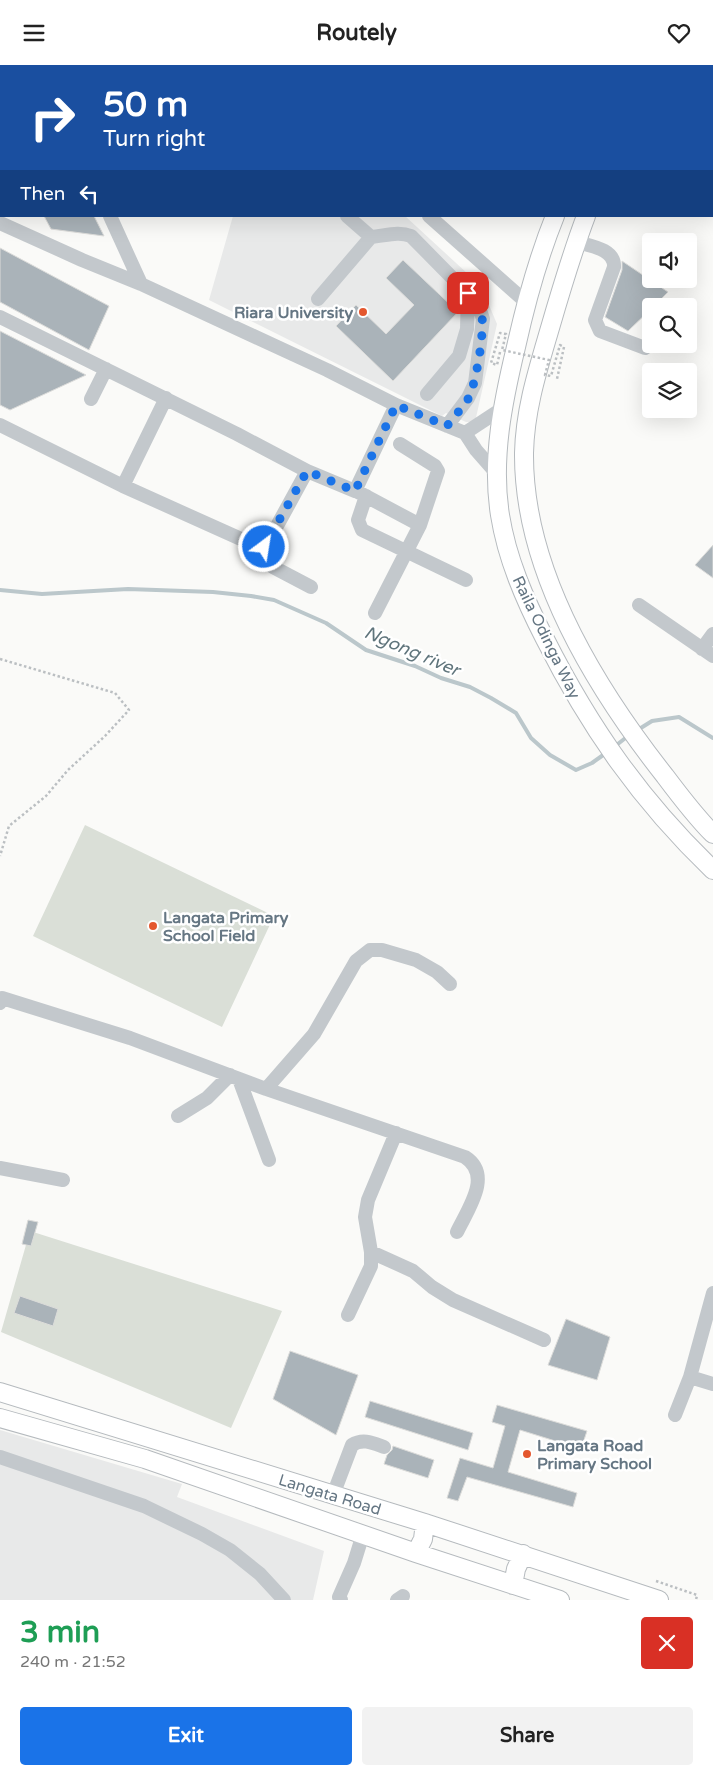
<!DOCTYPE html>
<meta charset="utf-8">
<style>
body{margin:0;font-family:"Varela Round",sans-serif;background:#f2f2f2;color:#222;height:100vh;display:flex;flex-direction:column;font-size:19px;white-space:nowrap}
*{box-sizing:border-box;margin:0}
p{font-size:16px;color:#767676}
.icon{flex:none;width:28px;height:28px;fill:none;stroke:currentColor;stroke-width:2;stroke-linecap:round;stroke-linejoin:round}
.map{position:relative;height:1535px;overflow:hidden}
.side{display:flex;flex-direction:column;background:#fff;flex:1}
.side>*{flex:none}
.top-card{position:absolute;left:0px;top:0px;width:714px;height:152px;box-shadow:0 5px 20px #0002;background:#1a4fa0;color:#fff;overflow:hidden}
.buttons{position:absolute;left:642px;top:168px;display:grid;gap:10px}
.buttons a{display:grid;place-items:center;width:55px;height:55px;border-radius:5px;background:#fff;box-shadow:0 5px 20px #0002;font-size:25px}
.pin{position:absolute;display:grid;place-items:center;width:42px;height:42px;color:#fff;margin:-21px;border-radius:10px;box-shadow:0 2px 8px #0006}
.me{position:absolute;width:55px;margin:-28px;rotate:31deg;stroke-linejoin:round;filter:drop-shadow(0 0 4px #0008)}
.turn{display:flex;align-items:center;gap:18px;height:105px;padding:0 20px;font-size:22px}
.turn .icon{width:65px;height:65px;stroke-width:2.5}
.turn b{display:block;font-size:35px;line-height:42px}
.then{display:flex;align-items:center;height:48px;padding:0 20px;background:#0003;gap:10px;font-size:19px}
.round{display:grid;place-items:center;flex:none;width:52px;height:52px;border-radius:5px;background:#f2f2f2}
.overview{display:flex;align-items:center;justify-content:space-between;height:85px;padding:0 20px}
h1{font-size:30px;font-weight:800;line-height:38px;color:#1e9e55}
.primary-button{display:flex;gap:10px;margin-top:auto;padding:10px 20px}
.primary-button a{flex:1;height:58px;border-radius:5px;background:#1a73e8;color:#fff;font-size:20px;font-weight:800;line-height:58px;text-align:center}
.primary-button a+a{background:#f2f2f2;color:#222}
header{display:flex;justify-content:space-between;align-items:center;height:65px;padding:0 20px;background:#fff;font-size:22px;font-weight:800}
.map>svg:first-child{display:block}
.built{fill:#e8e9e9}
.green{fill:#dadfd7}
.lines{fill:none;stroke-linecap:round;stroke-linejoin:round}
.stream{stroke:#bbc7cb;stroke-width:4}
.building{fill:#aab3b9;stroke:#dcdcda}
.major-casing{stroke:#b5babe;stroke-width:20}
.path{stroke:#bbbfc2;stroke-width:2.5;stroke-dasharray:2.5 2.5;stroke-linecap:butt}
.minor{stroke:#c3c8cc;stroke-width:14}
.major{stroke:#fff;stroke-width:18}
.path-bridge{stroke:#bbbfc2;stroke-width:2.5;stroke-dasharray:2.5 2.5;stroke-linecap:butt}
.route{stroke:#1a73e8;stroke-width:9;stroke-dasharray:0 16.2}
.poi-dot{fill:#e4572e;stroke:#fff;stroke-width:2}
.labels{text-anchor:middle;stroke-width:5;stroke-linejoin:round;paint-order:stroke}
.poi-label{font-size:16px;font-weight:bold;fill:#657683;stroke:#fff;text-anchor:start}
.street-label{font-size:16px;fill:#657683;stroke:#fff}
.water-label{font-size:18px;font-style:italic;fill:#60757c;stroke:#fff}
</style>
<header><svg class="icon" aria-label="menu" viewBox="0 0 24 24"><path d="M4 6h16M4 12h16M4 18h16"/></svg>Routely<svg class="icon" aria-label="heart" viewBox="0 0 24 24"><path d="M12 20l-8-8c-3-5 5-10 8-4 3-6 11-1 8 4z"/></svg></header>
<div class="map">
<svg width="713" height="1535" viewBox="0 0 713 1535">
<rect width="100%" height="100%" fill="#fafaf8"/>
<path class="built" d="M233 151H405L481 221 497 259 475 357H466L446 348 442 351 209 235Z
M0 1365 182 1419 177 1432 324 1486 313 1535H0Z"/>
<path class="green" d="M85 760 274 851 222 962 33 871Z
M30 1166 282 1246 231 1363 1 1267Z"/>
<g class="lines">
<path class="stream" d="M0 525 42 529 128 524 213 527 251 531 274 535 326 558 366 585 415 601 441 613 470 622 491 633 516 648 531 673 550 690 576 705 592 698 606 688
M636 666 652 656 679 652 713 673
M614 682 628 671"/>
</g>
<path class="building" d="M44 151H94L104 171 51 164Z
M0 183 109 241 89 285 0 237Z
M403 195 458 247 393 316 336 261 356 240 386 269 414 240 386 213Z
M622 196 668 227 654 241H651V244L628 266 605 252 622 205Z
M0 266 86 310 10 345 0 340Z
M713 480V513L695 500Z
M28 1155 38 1157 31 1181 22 1179Z
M20 1231 58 1244 53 1261 14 1248Z
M566 1254 610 1272 597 1315 548 1300Z
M290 1286 358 1310 336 1370 273 1334Z
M370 1336 473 1368 468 1385 365 1352Z
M497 1340 587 1366 581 1384 520 1365 508 1407 577 1428 573 1442 467 1412 458 1436 447 1433 460 1393 493 1403 505 1361 492 1357Z
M393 1381 434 1395 428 1413 384 1399 387 1390 392 1385Z"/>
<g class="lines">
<g class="major-casing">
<path id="major" d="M634 1 635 0
M662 1V0
M555 151C538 193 526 237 516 282 503 336 491 394 500 450 507 494 525 535 545 574 590 663 641 736 713 805
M586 151C572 188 561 225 550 263 538 304 525 344 524 388 523 505 594 621 665 711 680 731 695 751 713 769
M0 1327 425 1458 659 1535
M0 1353 145 1394 416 1488 560 1535
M416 1488 423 1474 425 1458
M513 1520 516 1504 523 1489"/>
</g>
<path class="path" d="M0 594 115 628 129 645 105 671 68 705 46 731 9 761 0 791
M656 1516 697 1530 696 1535"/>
<path class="minor" d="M43 0V1
M263 0 264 1
M489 0 490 1
M406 1 407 0
M520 1 521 0
M672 1 674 0
M110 151 141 219
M347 151 371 172C385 171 398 166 411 171L478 239 483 254 475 318 468 333 447 361
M429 151 526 237
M0 158 82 195 141 219 327 305 396 340 465 368 476 385 497 409
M577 177C591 181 615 184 614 202L595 255 600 266 645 283
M318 234 371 172
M0 252 237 369 307 406 355 426 396 340
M427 329 459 291 467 264 468 228
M91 334 106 304
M0 360 123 421 166 333
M465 368 503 343
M123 421 261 483 273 502 311 522
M358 427 420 460
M366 431 358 455 362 465 466 515
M261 483 266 481 307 406
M639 540 713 591
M375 548 420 460 438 406 435 401 400 379
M702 584 713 569
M0 938 2 933 130 973 266 1024 465 1092C493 1110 468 1144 457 1167
M239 1014 269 1095
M266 1024 314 969 356 896 370 885H382L416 895 437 907 450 919
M178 1051 207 1033 230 1010
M0 1103 63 1115
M371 1187 413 1206 432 1222 453 1235 544 1275
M348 1250 371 1201V1187L365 1152 368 1135 396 1068
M690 1312 713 1319
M675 1350 690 1312 713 1228
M0 1392 144 1441 202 1469 230 1485 260 1509 284 1535
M333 1430 352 1380C363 1373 373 1378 384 1382
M341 1535 339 1532 354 1498 363 1469
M397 1535 403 1531"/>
<use href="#major" class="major"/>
<path class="path-bridge" d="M500 287 497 300 491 298 500 268 506 269 502 285 549 295 545 310 551 311 560 280 564 282 557 314"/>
</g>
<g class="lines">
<path class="route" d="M264 482 307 406 355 426 396 340 447 361C454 352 462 343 468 334 476 320 486 261 481 247 478 239 473 234 468 228"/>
</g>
<g class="poi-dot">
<circle cx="363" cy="247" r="5"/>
<circle cx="153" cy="861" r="5"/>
<circle cx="527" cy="1389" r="5"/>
</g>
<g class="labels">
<g class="poi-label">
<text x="353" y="253" text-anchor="end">Riara University</text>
<text x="163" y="858">Langata Primary<tspan x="163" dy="18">School Field</tspan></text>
<text x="537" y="1386">Langata Road<tspan x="537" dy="18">Primary School</tspan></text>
</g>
<g class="street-label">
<text transform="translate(547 572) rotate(64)" y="6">Raila Odinga Way</text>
<text transform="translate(330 1429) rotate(17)" y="6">Langata Road</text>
</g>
<g class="water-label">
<text transform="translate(412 586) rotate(23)" y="6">Ngong river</text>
</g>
</g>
</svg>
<div class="buttons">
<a><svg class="icon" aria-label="sound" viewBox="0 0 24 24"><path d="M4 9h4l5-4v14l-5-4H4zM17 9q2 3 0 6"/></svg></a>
<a><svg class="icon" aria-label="search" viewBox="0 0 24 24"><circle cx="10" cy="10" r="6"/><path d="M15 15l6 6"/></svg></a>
<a><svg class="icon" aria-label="layers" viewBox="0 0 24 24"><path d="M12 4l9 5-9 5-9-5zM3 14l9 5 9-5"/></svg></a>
</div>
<div class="pin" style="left:468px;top:228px;background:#d93025"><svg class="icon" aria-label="arrive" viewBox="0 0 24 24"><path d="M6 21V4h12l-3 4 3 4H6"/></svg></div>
<svg class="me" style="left:264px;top:482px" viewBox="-20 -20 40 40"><circle r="17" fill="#1a73e8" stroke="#fff" stroke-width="3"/><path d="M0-11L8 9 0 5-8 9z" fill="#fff"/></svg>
<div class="top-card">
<div class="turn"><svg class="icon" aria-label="right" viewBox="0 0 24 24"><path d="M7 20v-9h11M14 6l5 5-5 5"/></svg><div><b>50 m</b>Turn right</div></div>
<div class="then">Then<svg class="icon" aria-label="left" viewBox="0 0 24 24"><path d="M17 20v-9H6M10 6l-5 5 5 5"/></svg></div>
</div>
</div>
<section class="side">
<div class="overview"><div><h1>3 min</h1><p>240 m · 21:52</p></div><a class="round" style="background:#d93025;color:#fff"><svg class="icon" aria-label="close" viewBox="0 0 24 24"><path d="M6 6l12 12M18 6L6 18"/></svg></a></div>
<div class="primary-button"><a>Exit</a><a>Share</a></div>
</section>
